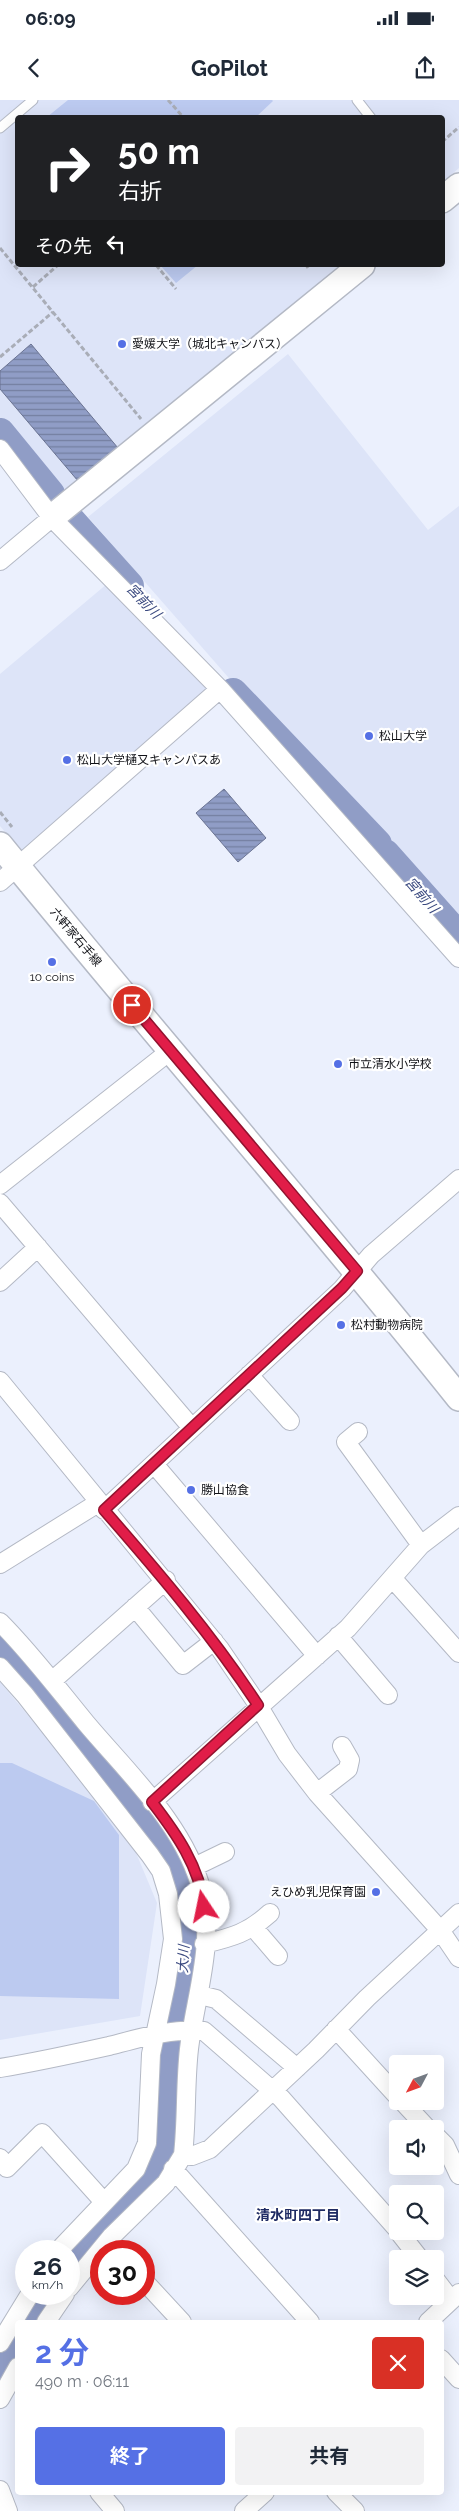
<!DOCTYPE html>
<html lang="ja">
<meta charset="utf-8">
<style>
body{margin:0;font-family:Raleway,"Noto Sans JP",sans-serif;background:#f2f2f3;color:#1f2937;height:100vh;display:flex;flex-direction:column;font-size:19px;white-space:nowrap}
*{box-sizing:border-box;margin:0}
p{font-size:16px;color:#747a83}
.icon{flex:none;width:28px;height:28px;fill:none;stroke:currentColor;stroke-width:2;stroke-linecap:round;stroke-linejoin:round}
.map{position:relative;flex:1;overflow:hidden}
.panel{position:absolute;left:15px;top:2220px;width:429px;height:175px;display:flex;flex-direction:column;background:#fff;border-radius:5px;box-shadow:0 5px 20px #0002}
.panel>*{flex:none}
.banner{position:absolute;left:15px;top:15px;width:430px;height:152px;border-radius:5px;box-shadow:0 5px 20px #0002;background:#202124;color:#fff;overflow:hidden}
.needle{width:32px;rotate:229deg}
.fabs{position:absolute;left:389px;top:1955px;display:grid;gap:10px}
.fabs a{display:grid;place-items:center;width:55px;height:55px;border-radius:5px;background:#fff;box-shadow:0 5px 20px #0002;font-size:25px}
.speed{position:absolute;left:15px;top:2140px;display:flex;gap:10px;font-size:25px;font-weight:700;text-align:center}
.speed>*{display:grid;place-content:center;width:65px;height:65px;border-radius:50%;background:#fff;box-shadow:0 5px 20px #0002;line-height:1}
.speed small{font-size:12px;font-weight:400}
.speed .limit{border:8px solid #d22;background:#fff;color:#111}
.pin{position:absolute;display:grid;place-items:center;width:42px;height:42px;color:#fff;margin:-21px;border:2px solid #fff;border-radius:50%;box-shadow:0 1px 5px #0007}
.me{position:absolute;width:55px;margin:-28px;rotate:349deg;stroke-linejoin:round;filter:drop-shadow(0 0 4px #0008)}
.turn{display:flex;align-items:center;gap:18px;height:105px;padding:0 20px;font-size:22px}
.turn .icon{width:65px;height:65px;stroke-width:2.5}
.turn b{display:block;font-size:35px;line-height:42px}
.then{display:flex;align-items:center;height:48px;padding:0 20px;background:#0003;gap:10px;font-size:19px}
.round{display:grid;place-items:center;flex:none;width:52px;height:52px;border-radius:5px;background:#f2f2f3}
.overview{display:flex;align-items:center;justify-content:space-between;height:85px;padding:0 20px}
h1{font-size:30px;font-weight:700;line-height:38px;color:#5570e5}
.primary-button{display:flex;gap:10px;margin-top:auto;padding:10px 20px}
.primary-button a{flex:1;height:58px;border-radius:5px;background:#5570e5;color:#fff;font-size:20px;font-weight:700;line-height:58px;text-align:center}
.primary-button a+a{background:#f2f2f3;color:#1f2937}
.status{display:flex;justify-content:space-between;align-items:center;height:35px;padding:0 25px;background:#fff;direction:ltr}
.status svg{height:14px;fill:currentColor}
header{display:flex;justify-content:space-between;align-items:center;height:65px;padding:0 20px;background:#fff;font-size:22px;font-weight:700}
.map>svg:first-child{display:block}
.built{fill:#dde4f8}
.grass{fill:#bccaf0}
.water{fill:url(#water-rules);stroke:#6a7392}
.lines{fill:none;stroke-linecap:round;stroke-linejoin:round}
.river{stroke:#909dc6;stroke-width:30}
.lane-casing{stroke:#b4b9c5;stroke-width:11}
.street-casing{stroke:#b4b9c5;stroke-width:20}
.secondary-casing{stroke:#b4b9c5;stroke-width:28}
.path{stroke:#a9adb7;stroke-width:3;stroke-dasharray:5 2.5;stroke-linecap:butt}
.lane{stroke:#fff;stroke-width:9}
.street{stroke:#fff;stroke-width:18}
.secondary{stroke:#fff;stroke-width:25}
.route-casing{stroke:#92132f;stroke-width:12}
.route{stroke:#e11d48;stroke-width:9}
.poi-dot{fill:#5570e5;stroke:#fff;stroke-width:2}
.labels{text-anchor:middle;stroke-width:4.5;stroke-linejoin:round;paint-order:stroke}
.poi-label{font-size:12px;fill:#111217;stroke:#fff;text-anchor:start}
.street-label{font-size:12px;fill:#111217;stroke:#fff}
.water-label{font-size:14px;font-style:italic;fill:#3a497f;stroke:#fff}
.neighbourhood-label{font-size:14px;font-weight:bold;fill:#1f2b63;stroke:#fff}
</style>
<div class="status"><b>06:09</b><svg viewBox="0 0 49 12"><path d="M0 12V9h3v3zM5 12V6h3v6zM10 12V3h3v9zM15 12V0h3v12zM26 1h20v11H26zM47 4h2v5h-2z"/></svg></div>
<header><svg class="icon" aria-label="back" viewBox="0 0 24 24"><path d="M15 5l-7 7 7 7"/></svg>GoPilot<svg class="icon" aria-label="share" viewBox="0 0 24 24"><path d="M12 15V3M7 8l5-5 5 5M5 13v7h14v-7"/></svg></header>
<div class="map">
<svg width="459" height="2411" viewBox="0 0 459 2411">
<defs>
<pattern id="water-rules" width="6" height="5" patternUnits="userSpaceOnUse" patternTransform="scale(1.25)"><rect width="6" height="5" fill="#909dc6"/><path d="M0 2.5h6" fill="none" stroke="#747fa0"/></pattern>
</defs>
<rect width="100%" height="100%" fill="#ebf0fd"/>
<path class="built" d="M0 0H459V68L443 82 442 18H18V165H341L61 394 0 323Z
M288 254 428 430 459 406V841L88 417Z
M114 478 212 595 23 753 0 726V574Z
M0 1582 129 1736 157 1803 140 1916 0 1940Z"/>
<path class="grass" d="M68 0H272L273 1 256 17H47Z
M160 165H198L176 183Z
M0 1663H12L94 1701 119 1735V1899L0 1896Z"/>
<path class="water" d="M31 244 118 348 78 381 0 289V271Z
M224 689 266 738 238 762 196 713Z"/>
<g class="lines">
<path class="river" d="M0 333 50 394
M69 419 129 486
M233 593 377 744
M385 754 459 837
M0 1546 87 1650 171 1760 186 1818 181 1898 165 1992 164 2043 154 2076 93 2135 69 2168
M35 2222 53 2194
M0 2279 18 2250"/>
<g class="lane-casing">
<path id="lane" d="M357 0 371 18
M0 28 33 0"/>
</g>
<g class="street-casing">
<path id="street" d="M0 349 52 418 220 589 459 858
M0 461 56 414
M0 782 220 589
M0 1085 170 951
M0 1103 192 1328
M0 1182 38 1147
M249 1275 290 1321
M0 1281 220 1549 258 1605 287 1654 317 1693 440 1830 459 1858
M358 1332 346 1342 421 1445
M154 1364 317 1556
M104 1410 342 1189 371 1155 459 1079
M0 1464 98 1403
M393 1479 459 1553
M135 1507 183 1565 214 1541
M0 1522C31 1553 58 1589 86 1623 128 1673 186 1726 202 1792 215 1844 195 1898 189 1949 185 1984 187 2020 183 2055
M338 1536 388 1595
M0 1567 25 1595 150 1755 161 1771 168 1794 173 1839 166 1884 151 1954 147 2043 136 2069 58 2151
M52 1581 166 1480
M317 1693 348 1669 350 1660 342 1646
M152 1702 348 1528 421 1445 459 1416
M194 1767 225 1752
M254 1828 278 1856
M204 1844C233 1837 248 1833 270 1813
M200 1895 216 1899 297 1968
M336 1929 398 1997
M0 1968C37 1962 73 1954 109 1946 140 1938 172 1928 204 1931L281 1998 398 2130
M402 2001 428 2029
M435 2035 445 2045 459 2075
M0 2058 7 2068 42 2033 104 2102
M173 2069 310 2222
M398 2131 420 2159
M435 2179 451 2200
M144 2181 182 2222
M69 2188 111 2137 166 2083 183 2055 192 2056 210 2049 316 1950 367 1898 459 1813
M46 2222 65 2194
M428 2222 459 2193
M0 2243 30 2194
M441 2259 459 2279
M0 2299 18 2267
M0 2390 8 2411
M99 2392 115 2411
M336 2392 355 2411
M244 2411 265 2392"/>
</g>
<g class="secondary-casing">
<path id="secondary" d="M442 100 459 86
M56 414 362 165
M0 745C151 931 310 1111 459 1298"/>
</g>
<path class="path" d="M168 0 184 18
M442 42 459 27
M0 148 141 319
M156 165 176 189
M306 165 308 168
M33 187 58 165
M0 257 53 212
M0 712 12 727"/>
<use href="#lane" class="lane"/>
<use href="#street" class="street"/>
<use href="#secondary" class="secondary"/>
</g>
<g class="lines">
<g class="route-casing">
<path id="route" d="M132 905 357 1171 342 1188 104 1410C159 1473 212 1535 258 1605L152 1702C176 1733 200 1767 204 1807"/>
</g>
<use href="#route" class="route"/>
</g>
<g class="poi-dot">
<circle cx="122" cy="244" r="5"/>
<circle cx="369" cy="636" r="5"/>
<circle cx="67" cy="660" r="5"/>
<circle cx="52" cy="862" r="5"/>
<circle cx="338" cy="964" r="5"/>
<circle cx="341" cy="1225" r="5"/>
<circle cx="191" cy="1390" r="5"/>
<circle cx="376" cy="1792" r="5"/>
</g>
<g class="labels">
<g class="poi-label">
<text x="132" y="248">愛媛大学（城北キャンパス）</text>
<text x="379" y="640">松山大学</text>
<text x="77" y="664">松山大学樋又キャンパスあ</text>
<text x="52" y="881" text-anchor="middle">10 coins</text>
<text x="348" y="968">市立清水小学校</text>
<text x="351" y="1229">松村動物病院</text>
<text x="201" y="1394">勝山協食</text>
<text x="366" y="1796" text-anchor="end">えひめ乳児保育園</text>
</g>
<g class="street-label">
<text transform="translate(76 837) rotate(50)" y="4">六軒家石手線</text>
</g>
<g class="water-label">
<text transform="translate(144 501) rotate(46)" y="5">宮前川</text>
<text transform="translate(422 795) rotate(49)" y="5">宮前川</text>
<text transform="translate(183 1859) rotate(-87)" y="5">大川</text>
</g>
<g class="neighbourhood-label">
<text x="298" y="2120">清水町四丁目</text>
</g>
</g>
</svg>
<div class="fabs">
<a><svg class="needle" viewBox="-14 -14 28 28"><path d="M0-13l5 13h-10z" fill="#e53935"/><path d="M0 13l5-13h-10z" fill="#747a83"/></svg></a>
<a><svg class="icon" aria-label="sound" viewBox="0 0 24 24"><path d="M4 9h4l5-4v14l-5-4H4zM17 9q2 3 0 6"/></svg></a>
<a><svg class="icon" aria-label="search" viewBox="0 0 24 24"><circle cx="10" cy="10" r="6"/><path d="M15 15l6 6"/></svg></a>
<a><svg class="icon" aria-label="layers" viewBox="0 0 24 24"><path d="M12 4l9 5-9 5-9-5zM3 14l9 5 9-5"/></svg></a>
</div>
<div class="speed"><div>26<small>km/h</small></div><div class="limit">30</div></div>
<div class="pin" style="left:132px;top:905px;background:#d93025"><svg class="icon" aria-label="arrive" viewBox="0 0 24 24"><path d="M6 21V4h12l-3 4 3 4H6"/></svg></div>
<svg class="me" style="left:204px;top:1807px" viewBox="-20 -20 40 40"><circle r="19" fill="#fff"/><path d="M0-13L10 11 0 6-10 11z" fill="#e11d48"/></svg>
<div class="banner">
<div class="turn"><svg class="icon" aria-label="right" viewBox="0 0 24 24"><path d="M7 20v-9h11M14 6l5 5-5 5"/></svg><div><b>50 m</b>右折</div></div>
<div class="then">その先<svg class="icon" aria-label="left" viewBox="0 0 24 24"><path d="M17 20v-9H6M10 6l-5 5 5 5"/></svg></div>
</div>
<section class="panel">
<div class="overview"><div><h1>2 分</h1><p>490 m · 06:11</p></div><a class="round" style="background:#d93025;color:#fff"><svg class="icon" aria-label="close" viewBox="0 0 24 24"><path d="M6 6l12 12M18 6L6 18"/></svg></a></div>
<div class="primary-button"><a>終了</a><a>共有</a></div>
</section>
</div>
